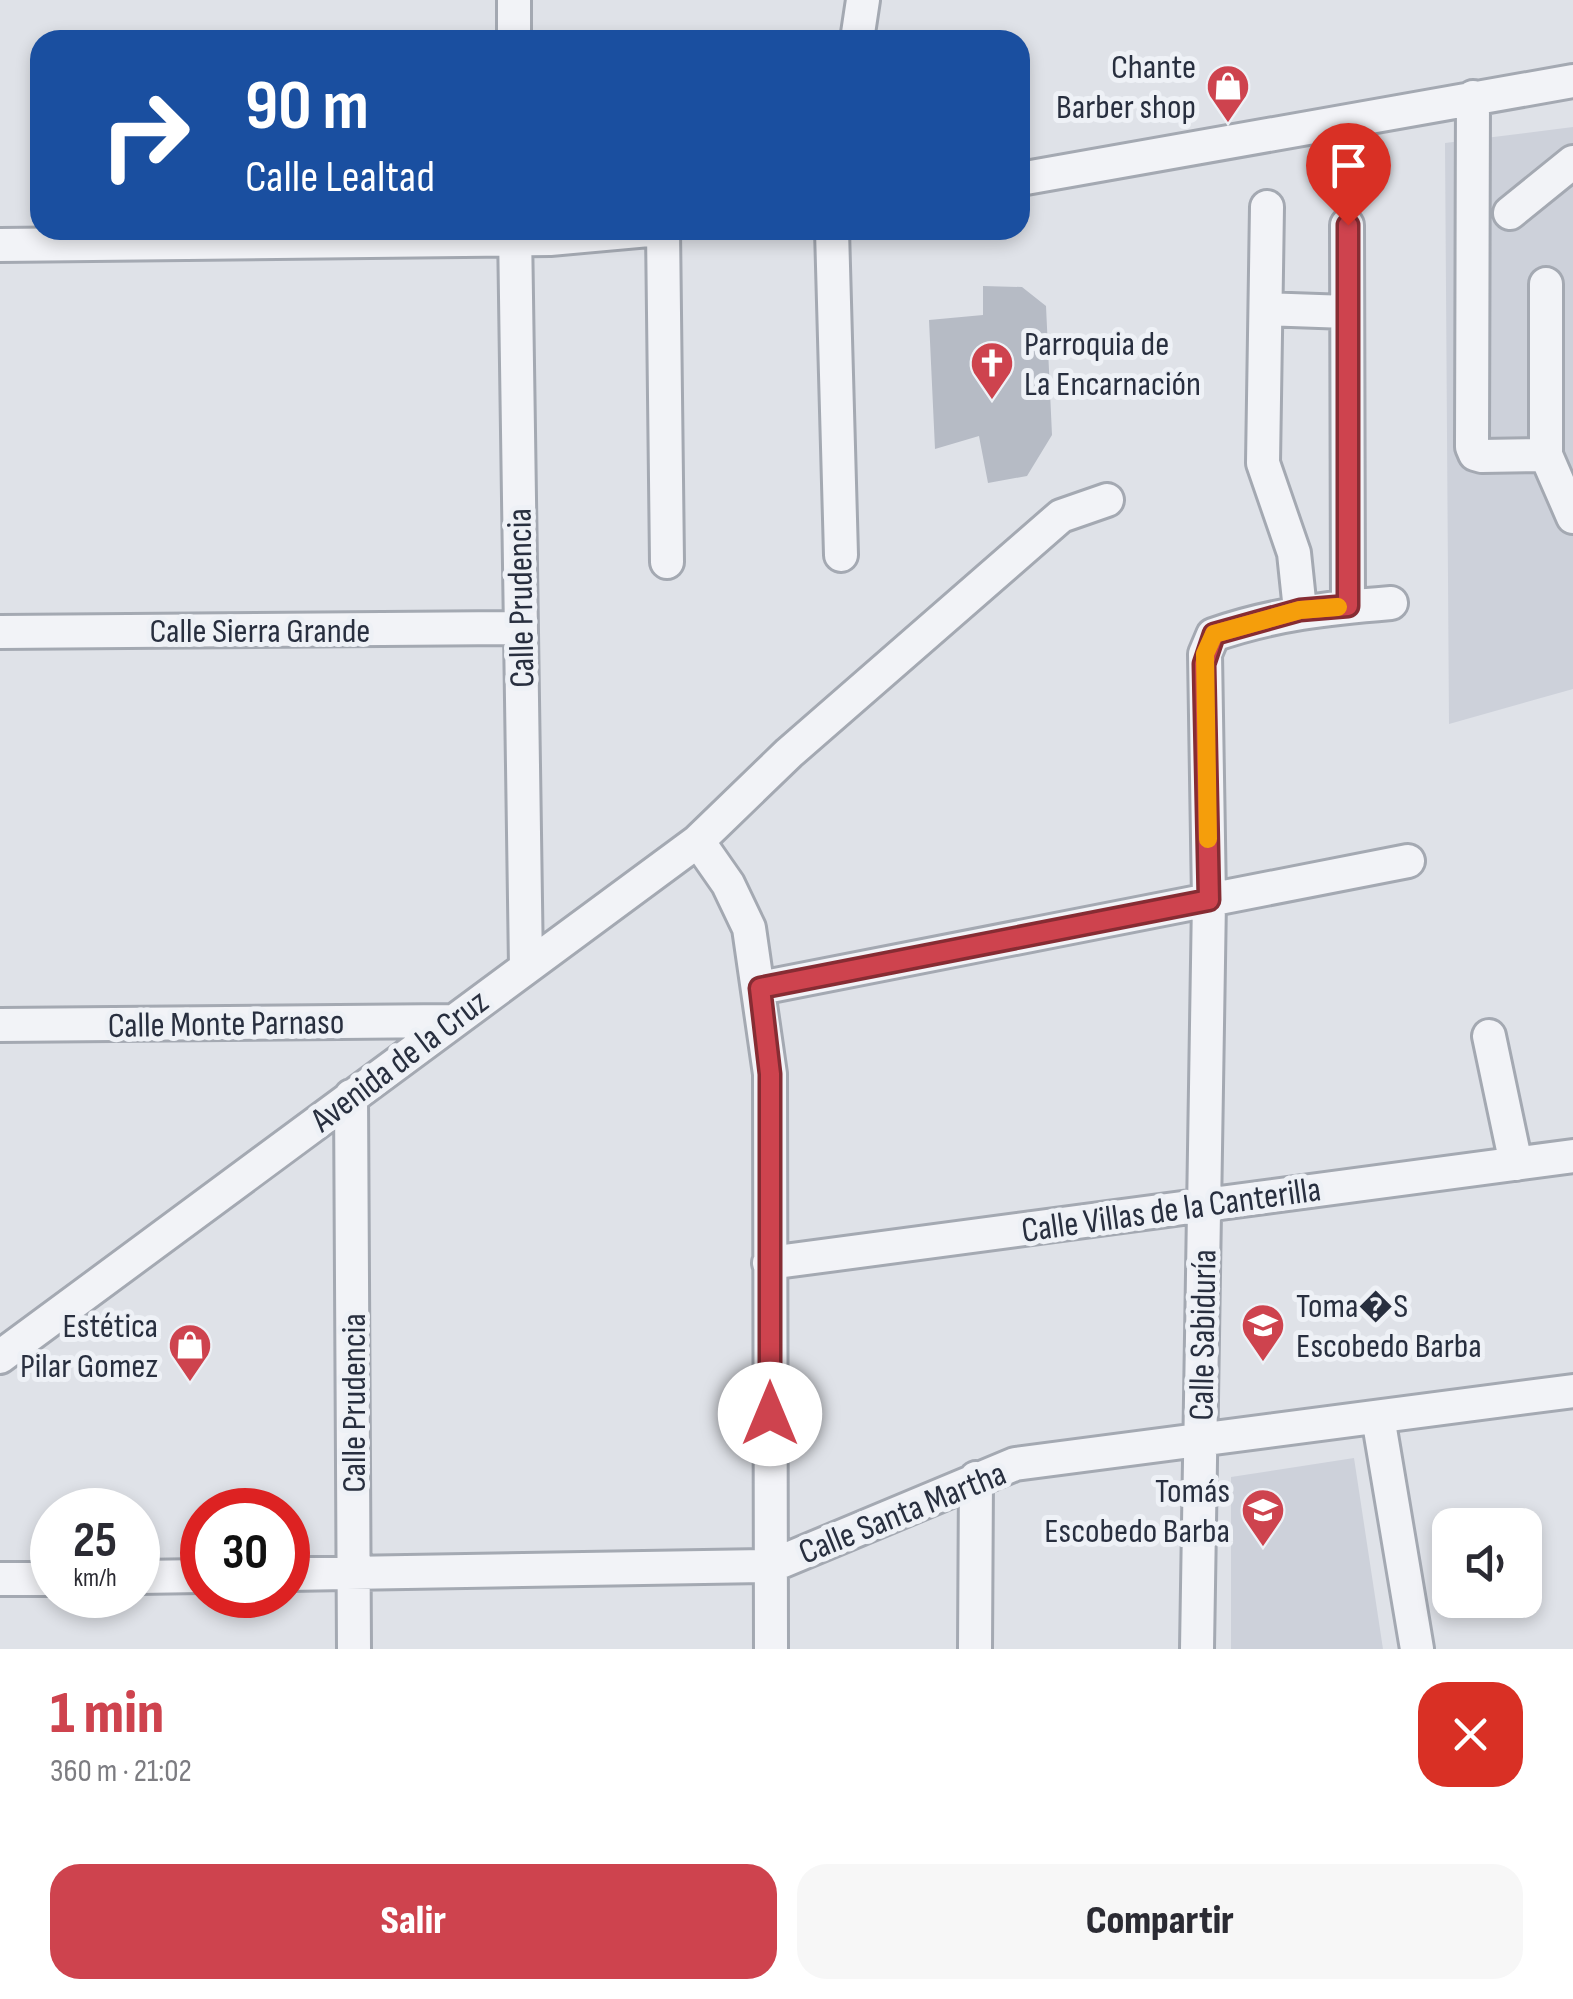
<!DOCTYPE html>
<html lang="es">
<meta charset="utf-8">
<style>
body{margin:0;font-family:"Sofia Sans Condensed",sans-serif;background:#f7f7f7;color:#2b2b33;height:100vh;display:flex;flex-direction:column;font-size:38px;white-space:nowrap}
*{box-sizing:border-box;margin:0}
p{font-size:32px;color:#7c7c81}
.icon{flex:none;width:55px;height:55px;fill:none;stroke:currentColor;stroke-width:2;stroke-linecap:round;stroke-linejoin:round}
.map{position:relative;height:1649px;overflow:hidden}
.drawer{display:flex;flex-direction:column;background:#fff;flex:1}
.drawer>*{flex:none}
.top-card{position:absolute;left:30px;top:30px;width:1000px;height:210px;border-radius:30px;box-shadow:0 5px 15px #0003;background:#1a4fa0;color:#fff;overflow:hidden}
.buttons{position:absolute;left:1432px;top:1508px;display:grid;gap:20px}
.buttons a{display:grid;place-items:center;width:110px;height:110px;border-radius:20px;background:#fff;box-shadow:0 5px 15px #0003;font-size:50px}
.speed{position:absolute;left:30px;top:1488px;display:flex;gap:20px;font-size:50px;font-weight:700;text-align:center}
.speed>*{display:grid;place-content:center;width:130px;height:130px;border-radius:50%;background:#fff;box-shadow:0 5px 15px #0003;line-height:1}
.speed small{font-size:25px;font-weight:400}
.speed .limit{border:15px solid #d22;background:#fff;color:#111}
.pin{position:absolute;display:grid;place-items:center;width:85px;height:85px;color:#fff;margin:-102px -42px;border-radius:50% 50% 50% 0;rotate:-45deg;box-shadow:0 0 10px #0007}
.pin .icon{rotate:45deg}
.me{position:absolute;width:110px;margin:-55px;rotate:0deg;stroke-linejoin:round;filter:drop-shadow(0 0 8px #0008)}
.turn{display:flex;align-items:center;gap:35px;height:210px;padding:0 50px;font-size:45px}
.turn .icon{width:130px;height:130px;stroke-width:2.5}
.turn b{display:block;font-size:70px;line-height:85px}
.round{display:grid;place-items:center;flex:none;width:105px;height:105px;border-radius:30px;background:#f7f7f7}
.overview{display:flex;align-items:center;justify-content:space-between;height:170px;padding:0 50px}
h1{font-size:60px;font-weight:800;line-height:75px;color:#ce434e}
.action{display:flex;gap:20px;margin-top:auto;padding:20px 50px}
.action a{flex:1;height:115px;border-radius:30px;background:#ce434e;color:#fff;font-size:40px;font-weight:800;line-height:115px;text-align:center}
.action a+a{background:#f7f7f7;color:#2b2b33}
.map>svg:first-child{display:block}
.built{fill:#cdd1da}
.building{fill:#b6bbc5}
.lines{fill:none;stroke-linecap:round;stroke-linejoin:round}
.minor-casing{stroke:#a4a9b2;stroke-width:38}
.minor{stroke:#f2f3f7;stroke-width:32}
.route-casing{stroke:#862c33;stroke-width:25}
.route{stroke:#ce434e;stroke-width:18}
.slow{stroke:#f59e0b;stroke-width:18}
.labels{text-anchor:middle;stroke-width:10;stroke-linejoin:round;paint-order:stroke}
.poi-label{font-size:35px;fill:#282f3f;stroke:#eef1f6;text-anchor:end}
.street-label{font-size:35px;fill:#282f3f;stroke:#eef1f6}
</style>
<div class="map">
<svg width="1573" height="1649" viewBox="0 0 1573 1649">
<rect width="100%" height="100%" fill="#dfe2e8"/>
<path class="built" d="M1573 127V689L1449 724 1445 143Z
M1354 1458 1383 1649H1231V1477Z"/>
<path class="building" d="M983 286 1022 287 1046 306 1052 435 1027 476 988 483 979 436 935 449 929 320 983 315Z"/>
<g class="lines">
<g class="minor-casing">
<path id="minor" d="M514 0V40
M857 40 863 0
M1473 97 1472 447 1475 454 1482 456 1546 455
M1020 179 1573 81
M1267 207 1263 463 1294 553 1300 610
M1510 213 1573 162
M1347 225 1348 606
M515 230 526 967
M663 230 667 562
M832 230 841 555
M0 245 550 239 649 230
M1546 284V455L1573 517
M1266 309 1347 312
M0 632 520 628
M698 841 728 884 749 928 770 1074 771 1649
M760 988 1408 861
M0 1025 452 1021
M1489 1036 1516 1164
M351 1096 354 1649
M769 1263 1573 1156
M0 1357 698 841 789 753 1061 516 1107 500
M1378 1417 1417 1649
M288 1574 771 1566 1015 1464 1573 1391
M138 1577 202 1576
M0 1579H52
M975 1649 976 1478
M1197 1649 1209 900 1205 654 1213 635C1273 614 1329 608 1391 603"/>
</g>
<use href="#minor" class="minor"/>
</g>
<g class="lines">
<g class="route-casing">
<path id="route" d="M770 1414V1074L760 988 1209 900 1204 664 1214 634 1300 610 1348 606V225"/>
</g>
<use href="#route" class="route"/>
<path class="slow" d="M1208 839 1205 654 1214 634 1300 610 1338 607"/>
</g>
<defs>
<g id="shop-pin" transform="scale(2.25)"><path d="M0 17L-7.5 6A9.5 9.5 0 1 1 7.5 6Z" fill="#ce434e" stroke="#eef1f6"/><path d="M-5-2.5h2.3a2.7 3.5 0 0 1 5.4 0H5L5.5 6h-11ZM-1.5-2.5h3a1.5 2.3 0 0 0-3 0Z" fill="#fff"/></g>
<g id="church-pin" transform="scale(2.25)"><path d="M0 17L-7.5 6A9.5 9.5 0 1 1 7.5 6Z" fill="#ce434e" stroke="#eef1f6"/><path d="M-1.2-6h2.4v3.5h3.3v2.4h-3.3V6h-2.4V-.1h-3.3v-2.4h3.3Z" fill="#fff"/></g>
<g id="school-pin" transform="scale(2.25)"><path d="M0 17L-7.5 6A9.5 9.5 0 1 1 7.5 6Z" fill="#ce434e" stroke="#eef1f6"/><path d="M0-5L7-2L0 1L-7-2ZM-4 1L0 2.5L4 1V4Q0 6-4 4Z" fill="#fff"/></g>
</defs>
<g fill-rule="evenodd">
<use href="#shop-pin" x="1228" y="86"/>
<use href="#church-pin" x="992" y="363"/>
<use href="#school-pin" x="1263" y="1325"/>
<use href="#shop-pin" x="190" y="1345"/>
<use href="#school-pin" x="1263" y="1510"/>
</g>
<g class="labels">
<g class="poi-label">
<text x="1196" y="78">Chante<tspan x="1196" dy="40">Barber shop</tspan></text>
<text x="1024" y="355" text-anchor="start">Parroquia de<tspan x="1024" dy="40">La Encarnación</tspan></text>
<text x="1296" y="1317" text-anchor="start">Toma�S<tspan x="1296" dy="40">Escobedo Barba</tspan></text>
<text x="158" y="1337">Estética<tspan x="158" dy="40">Pilar Gomez</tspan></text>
<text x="1230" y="1502">Tomás<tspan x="1230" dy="40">Escobedo Barba</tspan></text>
</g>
<g class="street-label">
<text transform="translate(520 598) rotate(-91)" y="12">Calle Prudencia</text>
<text x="260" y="642">Calle Sierra Grande</text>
<text transform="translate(226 1023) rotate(-1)" y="12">Calle Monte Parnaso</text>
<text transform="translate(399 1060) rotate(-37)" y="12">Avenida de la Cruz</text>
<text transform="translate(1171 1209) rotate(-8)" y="12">Calle Villas de la Canterilla</text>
<text transform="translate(1202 1335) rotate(-89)" y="12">Calle Sabiduría</text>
<text transform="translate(353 1403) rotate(-90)" y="12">Calle Prudencia</text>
<text transform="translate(902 1512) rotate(-22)" y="12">Calle Santa Martha</text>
</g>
</g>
</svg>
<div class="buttons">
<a><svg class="icon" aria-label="sound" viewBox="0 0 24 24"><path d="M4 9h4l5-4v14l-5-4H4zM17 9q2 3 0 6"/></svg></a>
</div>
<div class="speed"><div>25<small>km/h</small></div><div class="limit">30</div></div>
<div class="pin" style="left:1348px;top:225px;background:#d93025"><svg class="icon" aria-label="arrive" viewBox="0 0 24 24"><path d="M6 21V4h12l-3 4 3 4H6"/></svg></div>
<svg class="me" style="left:770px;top:1414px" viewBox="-20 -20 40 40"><circle r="19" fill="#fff"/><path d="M0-13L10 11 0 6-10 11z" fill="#ce434e"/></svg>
<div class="top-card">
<div class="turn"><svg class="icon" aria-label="right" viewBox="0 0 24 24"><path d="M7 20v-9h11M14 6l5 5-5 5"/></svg><div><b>90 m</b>Calle Lealtad</div></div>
</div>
</div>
<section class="drawer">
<div class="overview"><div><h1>1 min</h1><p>360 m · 21:02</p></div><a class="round" style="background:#d93025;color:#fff"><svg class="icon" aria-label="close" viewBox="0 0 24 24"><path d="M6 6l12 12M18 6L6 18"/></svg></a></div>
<div class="action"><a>Salir</a><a>Compartir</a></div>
</section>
